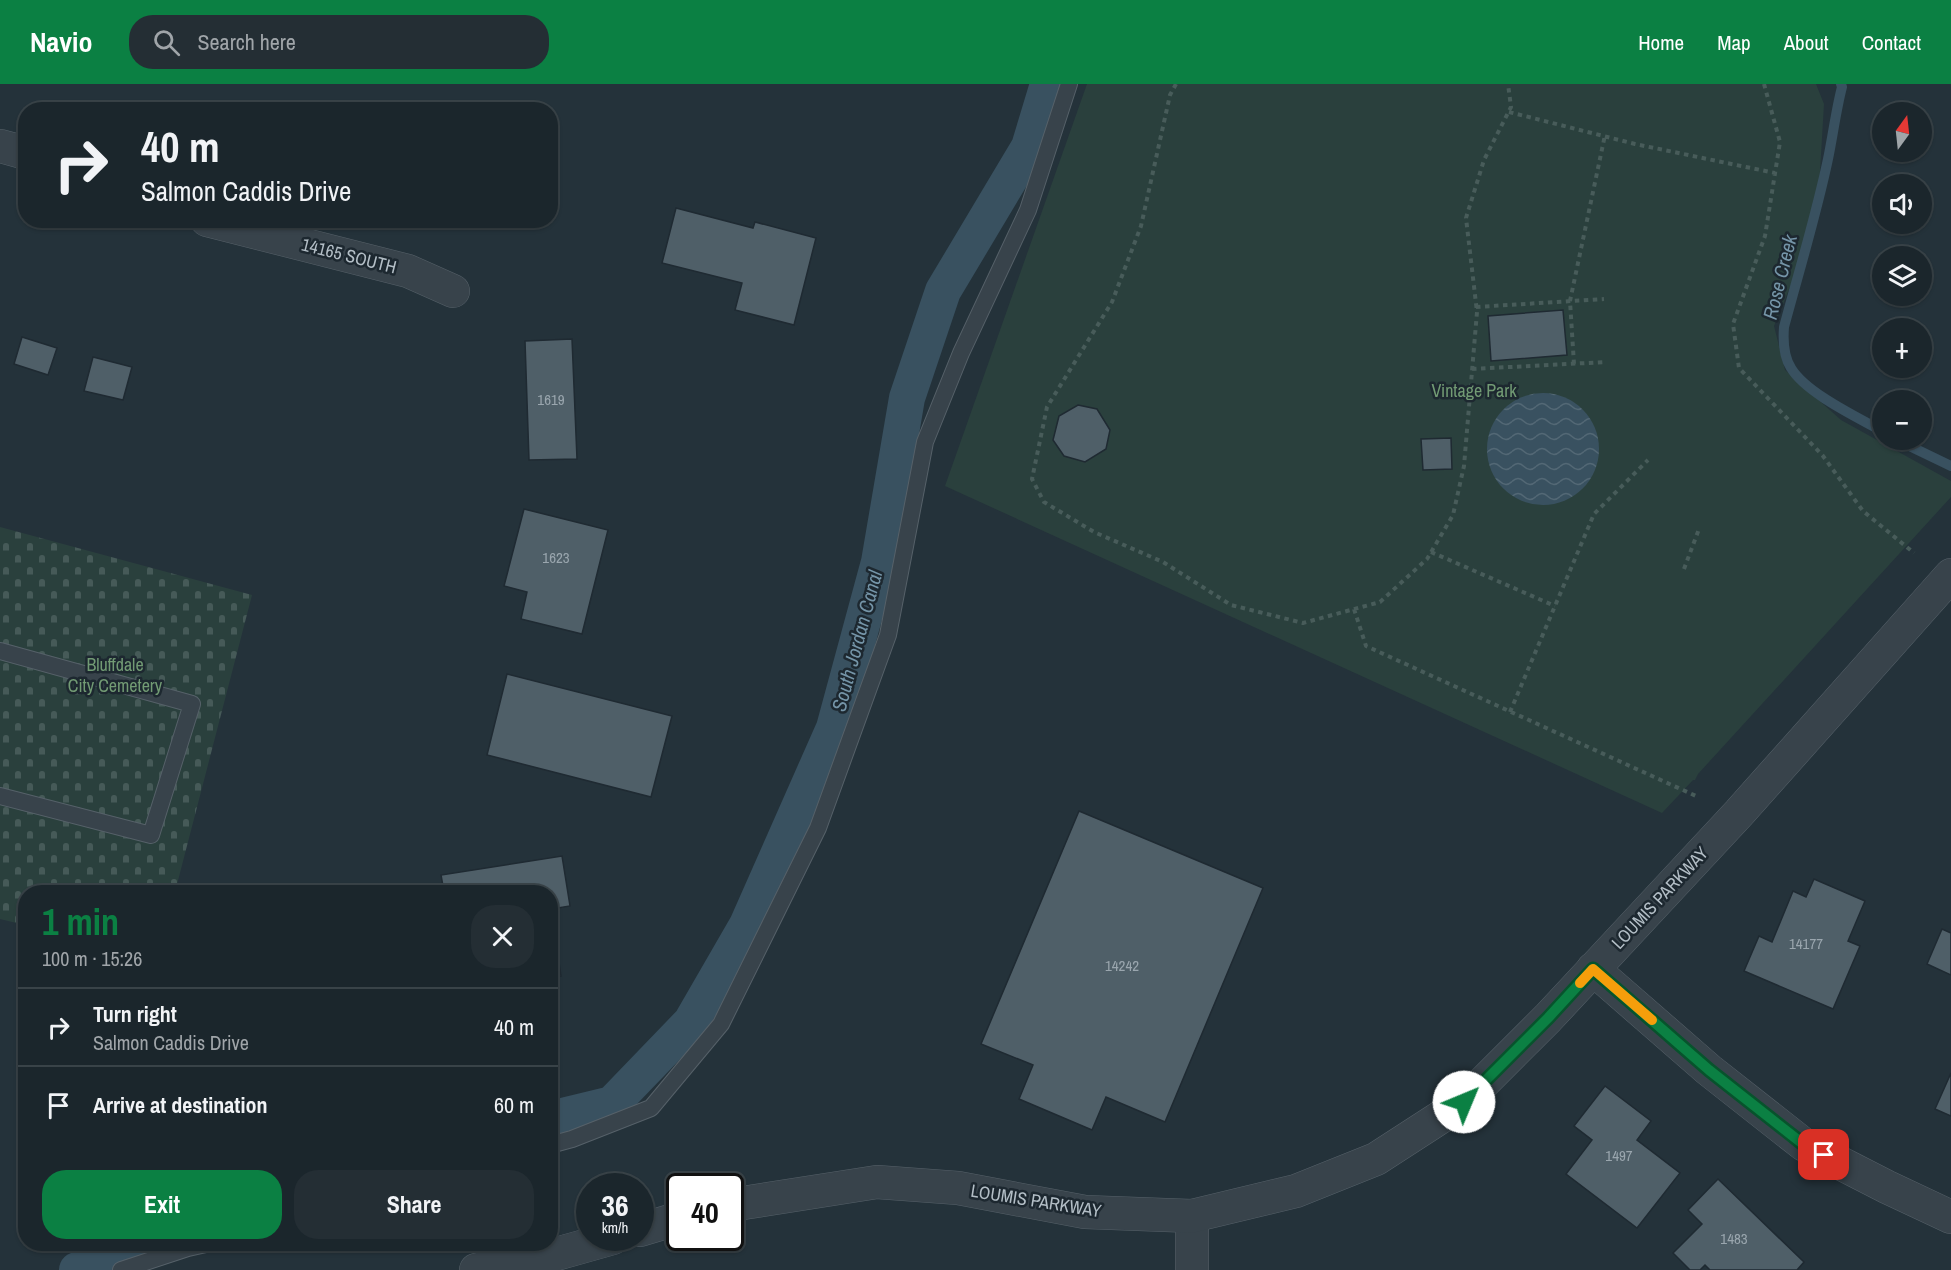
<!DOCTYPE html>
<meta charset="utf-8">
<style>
body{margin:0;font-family:"Archivo Narrow",sans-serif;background:#242e34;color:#f1f3f6;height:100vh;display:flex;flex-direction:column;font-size:22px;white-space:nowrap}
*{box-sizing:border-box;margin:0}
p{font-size:20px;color:#a0a5a9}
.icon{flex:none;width:33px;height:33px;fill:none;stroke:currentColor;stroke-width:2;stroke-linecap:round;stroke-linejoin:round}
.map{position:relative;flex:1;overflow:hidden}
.panel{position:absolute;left:18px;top:801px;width:540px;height:366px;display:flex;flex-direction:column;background:#1b262c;border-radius:24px;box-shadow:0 2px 4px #0004,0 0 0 2px #394348}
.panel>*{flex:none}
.hud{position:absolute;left:18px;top:18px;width:540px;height:126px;border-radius:24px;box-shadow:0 2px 4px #0004,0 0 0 2px #394348;background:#1b262c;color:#f1f3f6;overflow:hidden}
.needle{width:39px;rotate:15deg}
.buttons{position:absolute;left:1872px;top:18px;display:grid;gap:12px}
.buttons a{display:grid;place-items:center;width:60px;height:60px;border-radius:50%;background:#1b262c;box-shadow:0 2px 4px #0004,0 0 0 2px #394348;font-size:30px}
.speed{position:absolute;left:576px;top:1089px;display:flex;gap:12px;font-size:30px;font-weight:700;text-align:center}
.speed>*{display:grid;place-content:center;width:78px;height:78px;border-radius:50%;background:#1b262c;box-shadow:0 2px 4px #0004,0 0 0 2px #394348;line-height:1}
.speed small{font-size:15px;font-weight:400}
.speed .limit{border:3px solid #111;border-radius:9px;background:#fff;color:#111}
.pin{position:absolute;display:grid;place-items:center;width:51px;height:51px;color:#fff;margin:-26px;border-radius:12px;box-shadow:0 3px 9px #0006}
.me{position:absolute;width:66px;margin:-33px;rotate:45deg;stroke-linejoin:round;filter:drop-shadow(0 0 4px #0008)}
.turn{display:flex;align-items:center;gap:21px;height:126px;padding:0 24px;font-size:27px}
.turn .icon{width:78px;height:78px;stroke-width:2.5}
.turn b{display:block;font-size:42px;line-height:51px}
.round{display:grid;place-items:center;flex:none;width:63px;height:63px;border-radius:24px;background:#242e34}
.summary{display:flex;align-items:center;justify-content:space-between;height:102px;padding:0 24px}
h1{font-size:36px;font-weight:800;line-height:45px;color:#0b8043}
.cta{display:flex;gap:12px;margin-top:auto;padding:12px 24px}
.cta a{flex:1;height:69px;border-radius:24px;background:#0b8043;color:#fff;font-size:24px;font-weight:800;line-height:69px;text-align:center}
.cta a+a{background:#242e34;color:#f1f3f6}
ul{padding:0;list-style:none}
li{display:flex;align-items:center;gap:18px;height:78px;padding:0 24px;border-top:2px solid #394348}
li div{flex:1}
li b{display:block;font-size:22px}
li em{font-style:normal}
header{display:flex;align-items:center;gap:36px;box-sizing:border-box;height:84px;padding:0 30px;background:#0b8043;color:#fff}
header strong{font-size:28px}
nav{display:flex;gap:33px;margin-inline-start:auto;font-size:21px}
.search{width:420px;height:54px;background:#242e34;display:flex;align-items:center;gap:15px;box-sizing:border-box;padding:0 21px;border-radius:24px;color:#a0a5a9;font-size:22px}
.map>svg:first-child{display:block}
.green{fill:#2a403d}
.cemetery{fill:url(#cemetery-stones)}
.water{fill:url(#water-waves)}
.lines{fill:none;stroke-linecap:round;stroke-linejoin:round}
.stream{stroke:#395160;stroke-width:10}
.canal{stroke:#395160;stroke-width:36}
.building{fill:#4f5f68;stroke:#1f2a32;stroke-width:1.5}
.service-casing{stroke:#566169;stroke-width:18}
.minor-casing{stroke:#566169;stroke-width:34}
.tertiary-casing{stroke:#566169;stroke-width:34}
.path{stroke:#485c5a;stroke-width:4;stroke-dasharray:4.5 4.5;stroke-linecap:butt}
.service{stroke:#38434b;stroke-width:16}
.minor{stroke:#38434b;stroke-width:33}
.tertiary{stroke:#38434b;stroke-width:33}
.route-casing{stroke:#07532c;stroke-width:15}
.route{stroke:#0b8043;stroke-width:10}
.slow{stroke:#f59e0b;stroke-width:10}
.labels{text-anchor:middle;stroke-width:5;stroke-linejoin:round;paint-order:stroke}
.number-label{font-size:15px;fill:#9aa6ae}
.street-label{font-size:18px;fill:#b3bec6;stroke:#1d2830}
.park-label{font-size:18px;fill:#729b74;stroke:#1d2830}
.water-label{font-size:20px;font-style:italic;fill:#7595a8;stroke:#1d2830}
</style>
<header>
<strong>Navio</strong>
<div class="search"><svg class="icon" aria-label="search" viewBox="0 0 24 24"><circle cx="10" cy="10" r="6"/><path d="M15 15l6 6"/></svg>Search here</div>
<nav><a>Home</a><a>Map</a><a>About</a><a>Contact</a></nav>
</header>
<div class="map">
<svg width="1951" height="1186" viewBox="0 0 1951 1186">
<defs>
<pattern id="cemetery-stones" width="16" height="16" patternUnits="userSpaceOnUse" patternTransform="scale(1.5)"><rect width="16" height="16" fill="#2a403d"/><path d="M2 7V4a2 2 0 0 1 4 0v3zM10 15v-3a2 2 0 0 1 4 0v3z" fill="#465a58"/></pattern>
<pattern id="water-waves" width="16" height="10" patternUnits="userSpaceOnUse" patternTransform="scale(1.5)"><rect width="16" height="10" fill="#395160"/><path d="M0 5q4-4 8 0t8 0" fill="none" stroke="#536875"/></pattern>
</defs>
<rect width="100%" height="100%" fill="#24323a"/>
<path class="green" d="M1087 0H1816L1824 20 1817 138 1774 242 1785 286 1841 336 1951 397V413L1698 690 1695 696H1693L1662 729 945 402Z"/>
<path class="cemetery" d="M0 443 252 511 175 808H26L25 841 0 835Z"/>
<path class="water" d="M1487 365a56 56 0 1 1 112 0a56 56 0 1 1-112 0Z"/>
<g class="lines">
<path class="stream" d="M1841 0 1842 3C1836 26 1833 51 1828 75 1816 132 1799 187 1784 243 1783 256 1784 273 1791 284 1806 309 1857 333 1882 347
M1897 356 1951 382"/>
<path class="canal" d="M550 1035 612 1020 691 938 747 841 834 644 879 478 907 314 943 207 1029 63 1048 0
M77 1186 143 1160"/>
</g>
<path class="building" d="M676 124 753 144 755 138 816 154 794 241 735 226 742 199 662 179Z
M1563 226 1567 271 1491 277 1488 232Z
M22 253 57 264 48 291 14 280Z
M572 255 577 375 529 376 525 257Z
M93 273 132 283 123 316 84 307Z
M1078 321 1097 325 1110 346 1106 365 1085 378 1064 372 1053 356 1059 332Z
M1451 354 1452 385 1423 386 1421 355Z
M524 425 608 446 582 550 521 535 527 508 504 502Z
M507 590 672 632 651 713 487 671Z
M1079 727 1263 804 1165 1038 1106 1013 1092 1046 1019 1015 1033 981 981 960Z
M562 772 570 822 551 825 561 892 550 893V808H444L441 791Z
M1814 795 1865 817 1848 857 1860 862 1833 925 1744 887 1759 852 1772 858 1793 807 1806 813Z
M1942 845 1951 849V891L1927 880Z
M1951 989V1032L1935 1025Z
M1605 1002 1651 1037 1637 1056 1680 1089 1637 1144 1566 1090 1592 1056 1574 1042Z
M1718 1095 1804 1178 1797 1186H1710L1705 1181 1700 1186H1690L1673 1169 1702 1140 1688 1126Z"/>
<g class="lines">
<g class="service-casing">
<path id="service" d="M0 567 192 620 151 751 0 712
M550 1061 572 1055 651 1024 721 940 818 744 888 551 925 358 961 269 1028 126 1069 0
M121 1186 188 1164 206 1160"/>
</g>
<g class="minor-casing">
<path id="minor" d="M0 62 26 69
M207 136 408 187 453 207
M1593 885 1709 986 1803 1060 1887 1103 1951 1133
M1192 1132V1186"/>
</g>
<g class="tertiary-casing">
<path id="tertiary" d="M730 1121 877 1098 958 1104 1085 1128 1192 1132 1296 1107 1376 1075 1464 1018 1548 934 1739 729 1951 491
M640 1146 680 1134
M476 1186 556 1170 613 1154"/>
</g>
<path class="path" d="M1176 0 1170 11 1141 142 1112 218 1047 323 1032 395 1044 418 1094 448 1163 478 1231 521 1303 539 1380 518 1427 475 1453 431 1464 382 1477 228 1466 134 1484 76 1511 23 1508 0
M1764 0 1780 58 1765 152 1733 240 1739 284 1823 372 1863 427 1914 469
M1509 28 1635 60 1775 89
M1476 223 1604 215
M1574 280 1570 217 1605 51
M1472 285 1606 278
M1431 468 1555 522
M1684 485 1699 445
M1354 525 1366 562 1696 712
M1510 628 1594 430 1648 376"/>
<use href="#service" class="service"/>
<use href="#minor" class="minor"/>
<use href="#tertiary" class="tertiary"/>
</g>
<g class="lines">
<g class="route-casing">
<path id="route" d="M1464 1018 1548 934 1593 885 1709 986 1803 1060 1824 1071"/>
</g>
<use href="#route" class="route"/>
<path class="slow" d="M1580 899 1593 885 1652 936"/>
</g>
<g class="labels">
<g class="number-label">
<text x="551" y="321">1619</text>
<text x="556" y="479">1623</text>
<text x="1806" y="865">14177</text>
<text x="1122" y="887">14242</text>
<text x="1619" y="1077">1497</text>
<text x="1734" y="1160">1483</text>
</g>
<g class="street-label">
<text transform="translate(349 172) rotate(14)" y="6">14165 SOUTH</text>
<text transform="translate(1660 814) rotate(-47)" y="6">LOUMIS PARKWAY</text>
<text transform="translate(1036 1117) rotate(9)" y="6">LOUMIS PARKWAY</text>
</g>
<g class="park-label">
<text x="1474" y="313">Vintage Park</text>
<text x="115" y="587">Bluffdale<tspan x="115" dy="21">City Cemetery</tspan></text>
</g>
<g class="water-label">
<text transform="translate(1780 193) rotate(-76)" y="7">Rose Creek</text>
<text transform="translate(857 557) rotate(-75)" y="7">South Jordan Canal</text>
</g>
</g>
</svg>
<div class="buttons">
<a><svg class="needle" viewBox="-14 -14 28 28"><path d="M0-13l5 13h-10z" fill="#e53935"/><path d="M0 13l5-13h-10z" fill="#a0a5a9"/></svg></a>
<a><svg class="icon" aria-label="sound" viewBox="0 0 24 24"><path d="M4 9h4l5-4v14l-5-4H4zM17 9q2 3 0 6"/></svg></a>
<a><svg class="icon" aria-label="layers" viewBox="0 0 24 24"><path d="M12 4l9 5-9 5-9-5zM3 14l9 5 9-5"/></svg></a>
<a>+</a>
<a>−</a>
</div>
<div class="speed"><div>36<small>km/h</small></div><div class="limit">40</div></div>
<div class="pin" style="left:1824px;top:1071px;background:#d93025"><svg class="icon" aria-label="arrive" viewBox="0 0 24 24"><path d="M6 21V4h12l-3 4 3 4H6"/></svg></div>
<svg class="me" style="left:1464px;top:1018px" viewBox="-20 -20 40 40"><circle r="19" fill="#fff"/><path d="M0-13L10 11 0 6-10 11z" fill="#0b8043"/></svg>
<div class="hud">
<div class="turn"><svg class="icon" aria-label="right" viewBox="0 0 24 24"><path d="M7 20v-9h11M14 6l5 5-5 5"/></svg><div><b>40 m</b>Salmon Caddis Drive</div></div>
</div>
<section class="panel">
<div class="summary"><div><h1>1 min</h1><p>100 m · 15:26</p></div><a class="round"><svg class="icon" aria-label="close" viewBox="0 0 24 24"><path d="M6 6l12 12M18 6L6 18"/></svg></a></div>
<ul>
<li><svg class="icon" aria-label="right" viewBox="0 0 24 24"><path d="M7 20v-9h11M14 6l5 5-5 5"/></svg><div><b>Turn right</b><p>Salmon Caddis Drive</p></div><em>40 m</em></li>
<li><svg class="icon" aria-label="arrive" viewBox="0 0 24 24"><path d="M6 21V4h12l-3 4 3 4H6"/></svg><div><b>Arrive at destination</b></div><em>60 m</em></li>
</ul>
<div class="cta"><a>Exit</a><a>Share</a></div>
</section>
</div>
